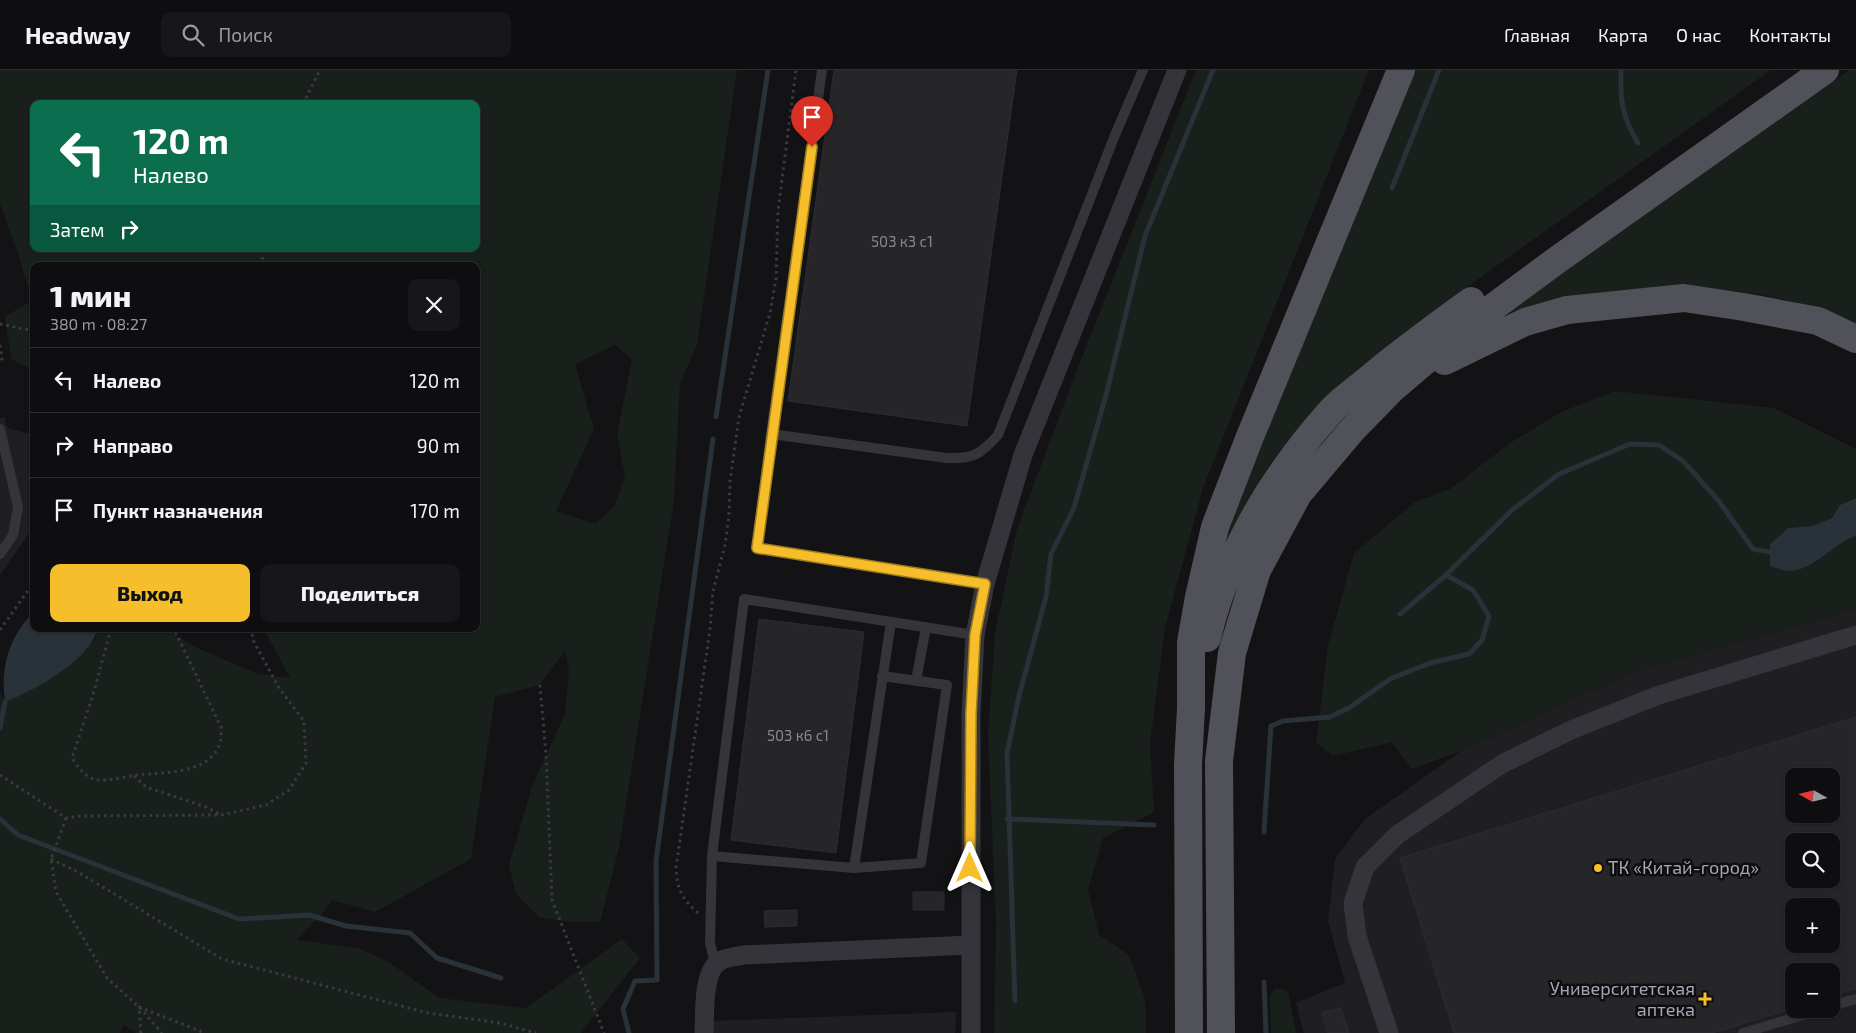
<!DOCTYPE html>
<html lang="ru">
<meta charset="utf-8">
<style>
body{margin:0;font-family:"Exo 2",sans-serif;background:#171719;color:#f1f3f6;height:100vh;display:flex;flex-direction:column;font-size:19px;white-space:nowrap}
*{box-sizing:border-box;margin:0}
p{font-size:16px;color:#9b9c9f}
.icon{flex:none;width:28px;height:28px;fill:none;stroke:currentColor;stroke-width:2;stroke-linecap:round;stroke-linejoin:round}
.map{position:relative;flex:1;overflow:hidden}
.details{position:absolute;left:30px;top:192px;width:450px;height:370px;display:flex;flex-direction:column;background:#0e0e10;border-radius:10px;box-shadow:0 1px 4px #0004,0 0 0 1px #2e2e30}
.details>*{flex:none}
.top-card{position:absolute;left:30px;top:30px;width:450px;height:152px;border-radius:10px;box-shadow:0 1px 4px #0004,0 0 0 1px #2e2e30;background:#0b6e4f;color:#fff;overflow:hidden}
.needle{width:32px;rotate:278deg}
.buttons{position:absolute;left:1785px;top:698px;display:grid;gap:10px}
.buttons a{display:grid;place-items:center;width:55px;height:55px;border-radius:10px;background:#0e0e10;box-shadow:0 1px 4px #0004,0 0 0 1px #2e2e30;font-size:25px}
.pin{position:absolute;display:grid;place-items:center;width:42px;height:42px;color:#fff;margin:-51px -21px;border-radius:50% 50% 50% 0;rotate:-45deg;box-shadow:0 0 5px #0007}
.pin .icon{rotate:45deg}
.me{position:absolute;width:55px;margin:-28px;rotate:0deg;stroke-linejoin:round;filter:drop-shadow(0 0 4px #0008)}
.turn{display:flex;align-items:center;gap:18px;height:105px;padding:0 20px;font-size:22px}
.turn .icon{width:65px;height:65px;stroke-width:2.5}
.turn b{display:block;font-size:35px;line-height:42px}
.then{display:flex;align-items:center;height:48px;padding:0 20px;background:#0003;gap:10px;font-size:19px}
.round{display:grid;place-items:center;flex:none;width:52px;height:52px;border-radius:10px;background:#171719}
.headline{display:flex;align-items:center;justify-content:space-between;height:85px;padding:0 20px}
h1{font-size:30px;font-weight:800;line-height:38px}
.action{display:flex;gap:10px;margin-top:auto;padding:10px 20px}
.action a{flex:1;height:58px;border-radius:10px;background:#f5be2a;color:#111;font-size:20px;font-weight:800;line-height:58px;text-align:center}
.action a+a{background:#171719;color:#f1f3f6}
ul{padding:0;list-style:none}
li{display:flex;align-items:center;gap:15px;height:65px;padding:0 20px;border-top:1px solid #2e2e30}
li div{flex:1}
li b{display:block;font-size:19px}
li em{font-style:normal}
header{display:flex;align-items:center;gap:30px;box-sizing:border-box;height:70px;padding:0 25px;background:#0e0e10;border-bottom:1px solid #2e2e30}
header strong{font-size:24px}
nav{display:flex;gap:28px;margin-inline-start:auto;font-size:18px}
.search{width:350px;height:45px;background:#171719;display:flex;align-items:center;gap:12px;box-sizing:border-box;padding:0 18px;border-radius:10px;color:#9b9c9f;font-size:19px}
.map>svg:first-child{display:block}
.built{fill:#1f1f22;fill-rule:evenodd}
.green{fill:#191f1a;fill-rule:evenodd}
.water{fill:#293139}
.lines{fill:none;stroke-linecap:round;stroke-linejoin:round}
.stream{stroke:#293139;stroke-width:5}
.building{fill:#262629;stroke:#2d2d31;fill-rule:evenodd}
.path{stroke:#3a3b41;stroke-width:3;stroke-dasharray:2.5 4;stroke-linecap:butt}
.service{stroke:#34343a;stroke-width:10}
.minor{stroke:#34343a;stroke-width:19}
.primary{stroke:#505159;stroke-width:28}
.route-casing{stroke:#9f7c1b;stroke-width:12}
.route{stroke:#f5be2a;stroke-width:9}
.poi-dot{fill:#f5be2a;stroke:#0e0e10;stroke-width:2}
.labels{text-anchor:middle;stroke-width:5;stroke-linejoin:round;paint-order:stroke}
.number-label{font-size:15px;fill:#848791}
.poi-label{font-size:18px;fill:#a4a8b5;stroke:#0e0e10;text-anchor:start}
</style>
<header>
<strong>Headway</strong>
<div class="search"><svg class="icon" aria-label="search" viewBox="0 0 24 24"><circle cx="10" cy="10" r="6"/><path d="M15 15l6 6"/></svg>Поиск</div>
<nav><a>Главная</a><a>Карта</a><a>О нас</a><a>Контакты</a></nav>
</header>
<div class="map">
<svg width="1856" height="963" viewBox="0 0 1856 963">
<rect width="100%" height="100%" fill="#131315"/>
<path class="built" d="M4 347 8 358 30 364 34 385V456L0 505V348Z
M1856 539V963H1304L1296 933 1345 913 1328 851 1335 789 1364 750 1461 681 1632 602ZM1794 706H1831V744H1794ZM1794 771H1831V809H1794ZM1794 836H1831V874H1794ZM1794 901H1831V939H1794Z
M956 942 955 963H709V951Z"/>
<path class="green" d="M0 0H737L697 275 680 313 674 430 619 778 600 852H576L540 848 516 824 509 795 532 716 565 644 569 600 565 581 540 615 495 627 471 789 375 842 332 830 328 837 297 870 358 878 387 891 440 928 526 938 622 869 640 888 581 963H136L124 955 120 963H0V621L5 632 95 570 97 559H166L195 577 258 604 290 608 264 559H476V196H34V301L11 289 5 247 32 230 18 183 0 134ZM34 34H476V179H34ZM615 275 632 289 617 364 625 407 614 437 595 454 556 441 594 359 575 294Z
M1196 0H1369L1203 418 1165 558 1150 673 1154 742 1103 768 1088 819 1099 865 1129 885 1145 929 1146 963H994L996 856 988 664 995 563 1017 459 1075 305Z
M1415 0H1771L1460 222 1360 297 1312 344 1270 394 1213 496 1243 407 1332 205Z
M1850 0H1856V254C1836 246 1816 237 1795 232 1697 207 1597 216 1501 245Z
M1615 321 1774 338 1856 379V428L1840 435 1832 448 1812 456 1788 458 1770 474V495L1789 501 1848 469 1856 466V539L1632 602 1461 681 1412 699 1392 672 1333 686 1316 673 1328 575 1354 483 1415 432 1450 419 1510 373 1561 342Z
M1274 919H1283L1288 921 1296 963H1271L1270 927Z"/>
<path class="water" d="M1856 428V466C1833 473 1814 501 1789 501 1783 501 1775 497 1770 496V474L1788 458 1812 456 1832 448 1840 435Z
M34 542V559H97C92 589 32 622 5 632 0 598 9 566 34 542Z"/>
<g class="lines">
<path class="stream" d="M1621 0C1620 31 1622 46 1638 73
M1392 118 1439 0
M716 347 768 0
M1400 544 1446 505
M0 658 5 632
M0 749 18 765 239 849 309 845 346 856 410 863 437 888 501 908
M1007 749 1154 755
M1264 762 1271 656 1283 651 1330 647 1349 638 1390 609 1430 593 1469 584 1482 570 1489 546 1473 520 1446 505 1512 440 1559 404 1630 374 1659 375 1683 391 1718 430 1753 479 1775 483
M1264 912 1266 963
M1015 931 1007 683 1019 626 1046 527 1051 484 1074 438 1106 325 1145 166 1213 0
M629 963 623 939 635 911 657 910 656 791 713 369"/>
</g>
<path class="building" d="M834 0H1017L967 356 788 331Z
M759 549 864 562 836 783 731 770Z
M1856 647V918L1831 926V901H1794V938L1712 963H1454L1400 788ZM1794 706H1831V744H1794ZM1794 771H1831V809H1794ZM1794 836H1831V874H1794Z
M913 822H944V840H913Z
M797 840V856L765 857 764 841Z
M1341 938 1349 963H1328L1322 943Z"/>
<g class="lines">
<path class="path" d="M303 34 320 0
M261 196 264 179
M0 254 34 261
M0 275 2 291
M111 559 92 628 72 688C78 697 85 708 97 710 109 711 125 707 136 705 170 702 225 704 221 657L174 559
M0 560 34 512
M540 615 546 685 552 830 604 963
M0 705 66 748 80 746 221 745 266 735 289 720 306 693 304 651 279 618 254 572 251 559
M134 706 146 717 206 737 221 745
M66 748 51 789 56 822 107 908 139 937 162 963
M51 789 78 802 222 889 428 943 500 953 536 963
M698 843C682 829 677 819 676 798L710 559 713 521 725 475 729 446 730 411 739 347 770 243 776 209 778 141 796 0
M141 963 139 937 205 963"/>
<path class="service" d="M822 0 771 364 947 388C973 389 980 385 998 365L1115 65 1143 0
M0 359 18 437 13 465 0 484
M771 364 757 478 985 514
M916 611 926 557
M712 786 854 798 891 552
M854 798 921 793 947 615 882 606
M715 894 710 873 712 786 744 529 975 565
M1831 936 1856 929
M1743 963 1823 939"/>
<path class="minor" d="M704 963C705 945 702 901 720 891 726 887 736 887 743 885L970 875
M971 963V644L975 565 985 514 1023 385 1177 0
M1389 963 1357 866 1353 833 1365 797 1397 765 1502 694 1571 660 1659 625 1856 565"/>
<path class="primary" d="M1445 291 1525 252 1567 240 1684 228 1744 237 1818 251 1856 269
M1207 568C1227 483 1273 406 1331 341 1341 330 1354 321 1365 312 1399 283 1435 257 1471 231
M1189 963 1188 695 1191 638V572L1199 527 1215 457 1249 369 1401 0
M1221 963 1219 691 1232 583 1257 500 1298 424 1352 360 1393 318 1453 267 1557 190 1825 0"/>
</g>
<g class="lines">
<g class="route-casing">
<path id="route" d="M812 77 757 478 985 514 975 565 971 644 970 798"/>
</g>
<use href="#route" class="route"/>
</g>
<g class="poi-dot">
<circle cx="1598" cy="798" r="5"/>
<path d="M1702.5 921.5h5v5h5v5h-5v5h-5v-5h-5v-5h5z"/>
</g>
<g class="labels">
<g class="number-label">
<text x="902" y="177">503 к3 с1</text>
<text x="798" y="671">503 к6 с1</text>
</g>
<g class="poi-label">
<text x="1608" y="804">ТК «Китай-город»</text>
<text x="1695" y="925" text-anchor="end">Университетская<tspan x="1695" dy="21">аптека</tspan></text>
</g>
</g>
</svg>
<div class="buttons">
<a><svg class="needle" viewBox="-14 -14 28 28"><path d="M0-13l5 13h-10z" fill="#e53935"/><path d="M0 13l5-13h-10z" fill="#9b9c9f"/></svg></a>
<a><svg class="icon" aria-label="search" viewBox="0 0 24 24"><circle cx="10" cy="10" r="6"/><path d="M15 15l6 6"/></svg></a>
<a>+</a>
<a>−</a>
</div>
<div class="pin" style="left:812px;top:77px;background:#d93025"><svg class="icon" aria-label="arrive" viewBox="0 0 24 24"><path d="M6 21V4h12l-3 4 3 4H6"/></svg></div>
<svg class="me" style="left:970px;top:798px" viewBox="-20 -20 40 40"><path d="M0-17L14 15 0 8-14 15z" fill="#f5be2a" stroke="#fff" stroke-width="4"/></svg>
<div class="top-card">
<div class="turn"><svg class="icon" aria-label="left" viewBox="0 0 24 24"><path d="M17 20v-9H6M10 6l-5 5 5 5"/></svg><div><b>120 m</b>Налево</div></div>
<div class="then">Затем<svg class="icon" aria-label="right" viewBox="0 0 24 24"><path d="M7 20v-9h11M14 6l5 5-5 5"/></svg></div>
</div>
<section class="details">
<div class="headline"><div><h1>1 мин</h1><p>380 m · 08:27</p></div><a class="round"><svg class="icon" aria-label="close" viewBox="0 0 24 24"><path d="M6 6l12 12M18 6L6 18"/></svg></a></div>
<ul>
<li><svg class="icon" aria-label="left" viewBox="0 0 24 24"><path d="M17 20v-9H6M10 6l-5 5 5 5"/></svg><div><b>Налево</b></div><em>120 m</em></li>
<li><svg class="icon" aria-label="right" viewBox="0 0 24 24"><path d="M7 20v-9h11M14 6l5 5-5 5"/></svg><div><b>Направо</b></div><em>90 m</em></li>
<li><svg class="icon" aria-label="arrive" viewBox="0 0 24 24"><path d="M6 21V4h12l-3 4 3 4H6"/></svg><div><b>Пункт назначения</b></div><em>170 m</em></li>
</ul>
<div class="action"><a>Выход</a><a>Поделиться</a></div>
</section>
</div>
